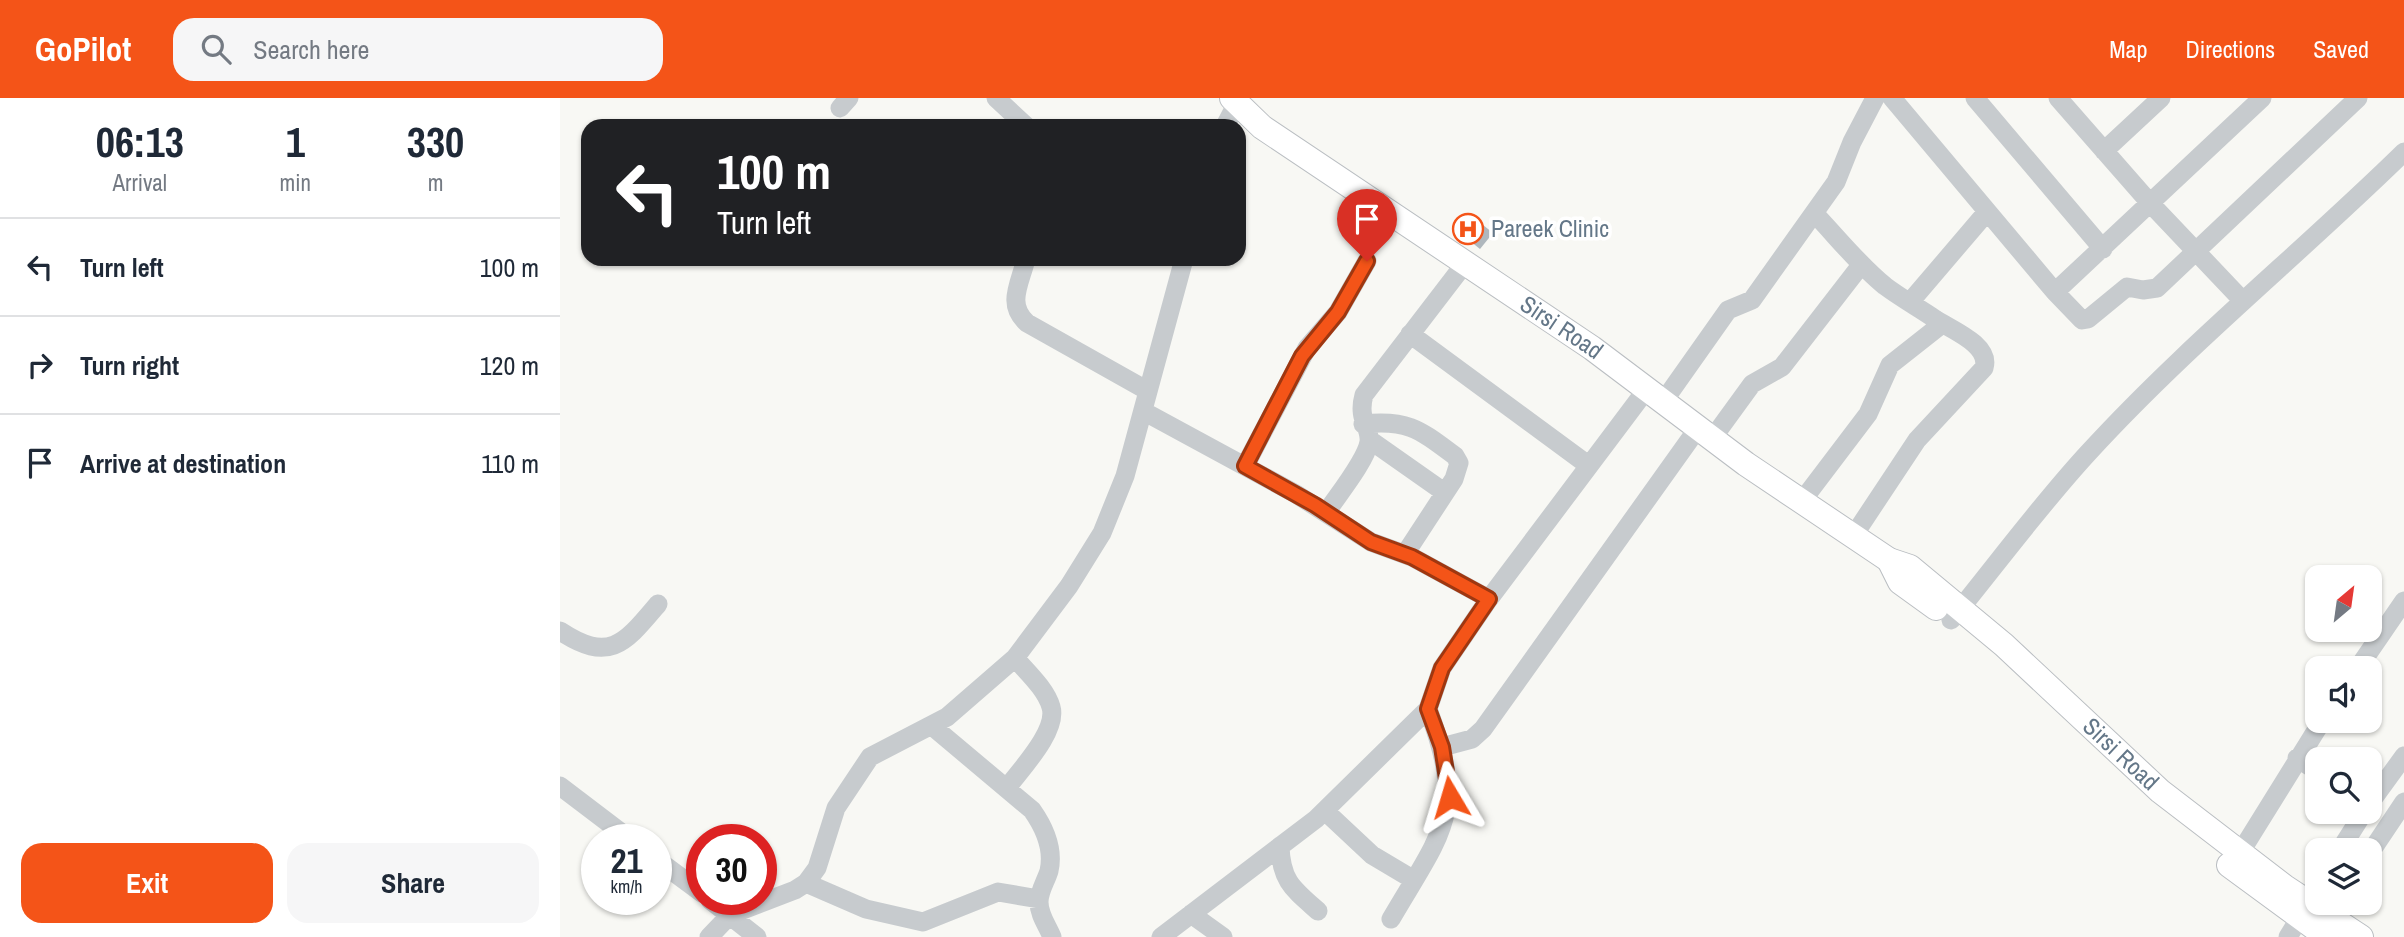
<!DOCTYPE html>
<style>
body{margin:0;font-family:"Archivo Narrow",sans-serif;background:#f6f6f7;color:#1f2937;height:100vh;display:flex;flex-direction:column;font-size:26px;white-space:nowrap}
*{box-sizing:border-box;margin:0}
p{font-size:23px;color:#747a83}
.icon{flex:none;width:38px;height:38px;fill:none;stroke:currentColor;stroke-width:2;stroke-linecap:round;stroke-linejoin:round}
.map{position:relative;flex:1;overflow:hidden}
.panel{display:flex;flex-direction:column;background:#fff;width:560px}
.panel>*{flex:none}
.top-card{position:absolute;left:21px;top:21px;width:665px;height:147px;border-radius:21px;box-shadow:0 2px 5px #0004;background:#202124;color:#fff;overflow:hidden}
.needle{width:46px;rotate:29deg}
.tools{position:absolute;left:1745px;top:467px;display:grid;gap:14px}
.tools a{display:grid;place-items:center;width:77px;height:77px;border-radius:14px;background:#fff;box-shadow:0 2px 5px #0004;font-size:35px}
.speed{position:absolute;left:21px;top:726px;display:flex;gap:14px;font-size:35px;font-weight:700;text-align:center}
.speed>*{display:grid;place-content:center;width:91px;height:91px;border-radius:50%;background:#fff;box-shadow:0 2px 5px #0004;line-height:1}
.speed small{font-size:18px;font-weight:400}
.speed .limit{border:10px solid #d22;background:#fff;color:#111}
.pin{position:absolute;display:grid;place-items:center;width:60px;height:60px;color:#fff;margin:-72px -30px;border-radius:50% 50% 50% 0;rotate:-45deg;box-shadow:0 0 7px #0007}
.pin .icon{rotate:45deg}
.me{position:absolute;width:77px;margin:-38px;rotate:353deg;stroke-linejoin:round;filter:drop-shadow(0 0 5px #0008)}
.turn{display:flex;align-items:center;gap:24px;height:147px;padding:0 21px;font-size:32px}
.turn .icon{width:91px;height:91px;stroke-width:2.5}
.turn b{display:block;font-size:49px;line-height:60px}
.eta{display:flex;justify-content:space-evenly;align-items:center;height:119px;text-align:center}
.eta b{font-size:42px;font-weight:800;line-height:49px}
.button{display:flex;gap:14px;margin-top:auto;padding:14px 21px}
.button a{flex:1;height:80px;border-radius:21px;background:#f45418;color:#fff;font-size:28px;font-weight:800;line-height:80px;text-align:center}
.button a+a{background:#f6f6f7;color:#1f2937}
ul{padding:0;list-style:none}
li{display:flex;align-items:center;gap:21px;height:98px;padding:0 21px;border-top:2px solid #e0e1e3}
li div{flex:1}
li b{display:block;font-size:26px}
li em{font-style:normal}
header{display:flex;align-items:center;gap:42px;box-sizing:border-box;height:98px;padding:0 35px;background:#f45418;color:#fff}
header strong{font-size:33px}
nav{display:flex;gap:38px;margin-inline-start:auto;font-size:24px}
.search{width:490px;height:63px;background:#f6f6f7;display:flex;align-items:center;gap:18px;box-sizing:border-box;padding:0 24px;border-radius:21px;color:#747a83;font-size:26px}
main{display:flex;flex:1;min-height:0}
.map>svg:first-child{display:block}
.building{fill:#afb7bd}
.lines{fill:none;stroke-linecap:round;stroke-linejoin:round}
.major-casing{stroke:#babec2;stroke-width:26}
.minor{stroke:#c7cbce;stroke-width:19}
.major{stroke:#fff;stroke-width:24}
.route-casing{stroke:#9f3710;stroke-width:18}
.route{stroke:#f45418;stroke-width:12}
.labels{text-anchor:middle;stroke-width:7;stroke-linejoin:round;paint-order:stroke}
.poi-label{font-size:24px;fill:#647788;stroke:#fff;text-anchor:start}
.street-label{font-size:24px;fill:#647788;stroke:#fff}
</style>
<header>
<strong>GoPilot</strong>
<div class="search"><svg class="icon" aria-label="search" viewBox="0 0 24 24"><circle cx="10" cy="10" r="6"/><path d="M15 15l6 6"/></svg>Search here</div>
<nav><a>Map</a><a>Directions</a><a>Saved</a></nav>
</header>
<main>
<section class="panel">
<div class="eta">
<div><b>06:13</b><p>Arrival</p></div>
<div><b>1</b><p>min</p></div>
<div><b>330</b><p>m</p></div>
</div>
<ul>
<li><svg class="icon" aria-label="left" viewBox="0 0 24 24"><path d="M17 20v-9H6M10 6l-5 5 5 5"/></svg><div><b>Turn left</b></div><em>100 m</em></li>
<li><svg class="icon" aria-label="right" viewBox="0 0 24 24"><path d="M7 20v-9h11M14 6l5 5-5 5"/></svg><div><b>Turn right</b></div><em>120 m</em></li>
<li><svg class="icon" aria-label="arrive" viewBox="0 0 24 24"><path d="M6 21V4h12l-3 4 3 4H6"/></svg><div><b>Arrive at destination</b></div><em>110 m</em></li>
</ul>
<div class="button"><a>Exit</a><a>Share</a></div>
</section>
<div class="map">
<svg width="1844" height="839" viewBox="0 0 1844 839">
<rect width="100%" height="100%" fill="#f8f8f4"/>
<path class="building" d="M908 115 933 135 920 151 895 131Z"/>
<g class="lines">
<g class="major-casing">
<g id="major">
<path id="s1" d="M672 0 702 29 1032 250 1186 366 1329 462 1350 469 1444 547 1600 693 1725 789 1801 839"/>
<path d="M1329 462 1340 484 1376 510"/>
<path d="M1669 767 1767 839"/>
</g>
</g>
<path class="minor" d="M436 0 466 28
M1332 0 1495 194 1702 0
M1415 0 1543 151
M1498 0 1590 105 1683 203
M280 10 289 0
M665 28 677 5
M1544 53 1601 0
M1254 115C1277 139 1299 167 1325 188 1341 200 1359 210 1375 221 1392 232 1431 247 1424 270L1357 342 1294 437
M466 161C460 186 446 206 467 225L588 293
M1495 194 1522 222 1528 221 1567 189 1583 192 1597 190 1798 0
M1350 204 1426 115
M850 236 1028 367
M1103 304 1168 212 1192 202 1276 84 1292 44 1315 0
M583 313 736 396 811 444 852 459 929 501
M803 326C848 321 860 332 895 358L899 365 894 381 845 456
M1152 341 1192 286 1222 269 1301 167
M810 342 884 394
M685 368 747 250 778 214 807 163
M1242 403 1308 316 1330 267 1382 226
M766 415C777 398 806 363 809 344 811 329 797 322 804 297L906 164
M1391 522C1437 466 1480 407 1529 354 1627 247 1741 155 1844 54
M0 533C50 566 65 545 98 506
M1798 570 1844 503
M372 628 472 712C484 729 494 751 489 773 486 783 479 793 479 804 479 817 487 827 492 839
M882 649 912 641 923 631 1138 330
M1737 660 1757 673
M0 688 71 742
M447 690C460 672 498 633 491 609 486 591 467 574 455 560
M1810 705 1844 658
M765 713 812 757 854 782
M720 748C721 783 733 791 758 813
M1780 752 1804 714
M1680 755 1762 623
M1810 755 1844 704
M96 761 142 795
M246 785 306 811 363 824 438 794 479 801
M150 802 197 839
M631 816 663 839
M831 821C883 732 907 715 868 611
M149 839 170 817 235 792 246 785 257 770 276 710 310 659 387 619 455 560 509 488 542 435 565 378 624 161
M601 839 756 721 868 611 882 570 929 501 1086 292
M1728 839 1757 791"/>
<use href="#major" class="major"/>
</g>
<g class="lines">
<g class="route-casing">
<path id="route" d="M807 163 778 214 742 258 685 368 755 407 811 444 852 459 929 501 882 570 868 611 882 649 890 699"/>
</g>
<use href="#route" class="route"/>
</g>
<defs>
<g id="hospital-ring" transform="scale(1.575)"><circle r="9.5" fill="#fff" stroke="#f45418" stroke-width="1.5"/><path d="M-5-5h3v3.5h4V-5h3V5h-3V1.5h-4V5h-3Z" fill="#f45418"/></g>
</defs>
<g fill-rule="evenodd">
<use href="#hospital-ring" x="908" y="131"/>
</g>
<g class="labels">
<g class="poi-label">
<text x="931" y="139">Pareek Clinic</text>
</g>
<g class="street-label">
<text dy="8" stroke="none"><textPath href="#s1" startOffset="402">Sirsi Road</textPath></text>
<text dy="8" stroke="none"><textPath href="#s1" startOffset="1108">Sirsi Road</textPath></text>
</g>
</g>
</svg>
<div class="tools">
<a><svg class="needle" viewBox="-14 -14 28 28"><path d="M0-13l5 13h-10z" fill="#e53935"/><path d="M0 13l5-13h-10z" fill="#747a83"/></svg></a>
<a><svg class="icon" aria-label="sound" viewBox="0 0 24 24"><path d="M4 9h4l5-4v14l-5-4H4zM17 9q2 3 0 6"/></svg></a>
<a><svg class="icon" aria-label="search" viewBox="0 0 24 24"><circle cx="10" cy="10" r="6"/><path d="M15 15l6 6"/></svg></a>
<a><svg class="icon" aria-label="layers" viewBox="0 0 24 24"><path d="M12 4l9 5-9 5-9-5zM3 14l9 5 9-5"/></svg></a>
</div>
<div class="speed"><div>21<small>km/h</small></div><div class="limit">30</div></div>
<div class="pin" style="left:807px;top:163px;background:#d93025"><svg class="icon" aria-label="arrive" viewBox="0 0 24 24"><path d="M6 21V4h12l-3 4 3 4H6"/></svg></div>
<svg class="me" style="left:890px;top:699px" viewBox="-20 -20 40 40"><path d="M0-17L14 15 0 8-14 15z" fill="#f45418" stroke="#fff" stroke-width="4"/></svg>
<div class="top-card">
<div class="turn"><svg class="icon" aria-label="left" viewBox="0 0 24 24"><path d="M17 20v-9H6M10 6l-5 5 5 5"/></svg><div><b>100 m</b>Turn left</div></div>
</div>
</div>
</main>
